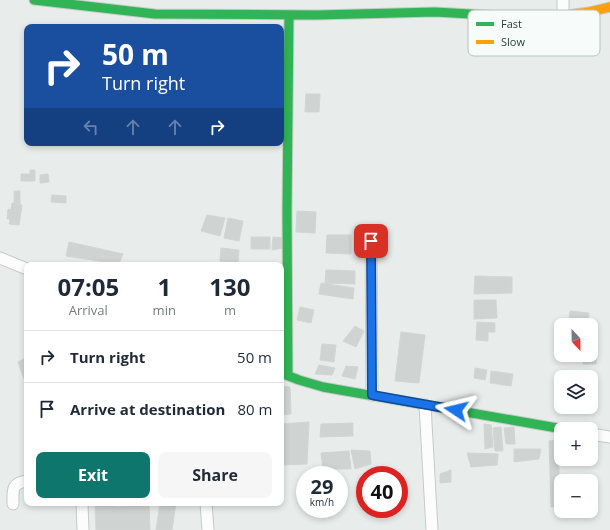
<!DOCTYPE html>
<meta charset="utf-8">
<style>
body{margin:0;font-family:"Open Sans",sans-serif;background:#f6f6f7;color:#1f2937;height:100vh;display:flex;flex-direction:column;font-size:15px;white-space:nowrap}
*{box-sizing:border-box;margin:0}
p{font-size:13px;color:#747a83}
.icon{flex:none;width:22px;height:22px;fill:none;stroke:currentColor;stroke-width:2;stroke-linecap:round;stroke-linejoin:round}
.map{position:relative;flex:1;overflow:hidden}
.details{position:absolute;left:24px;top:262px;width:260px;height:244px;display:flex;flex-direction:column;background:#fff;border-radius:8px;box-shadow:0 2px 6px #0003}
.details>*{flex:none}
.hud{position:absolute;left:24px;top:24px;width:260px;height:122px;border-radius:8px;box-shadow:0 2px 6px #0003;background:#1a4fa0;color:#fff;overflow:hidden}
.needle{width:26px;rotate:158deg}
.tools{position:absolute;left:554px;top:318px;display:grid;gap:8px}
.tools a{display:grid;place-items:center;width:44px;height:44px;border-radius:8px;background:#fff;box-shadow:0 2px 6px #0003;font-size:20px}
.speed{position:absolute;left:296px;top:466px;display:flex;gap:8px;font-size:20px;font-weight:700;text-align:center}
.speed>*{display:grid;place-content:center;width:52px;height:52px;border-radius:50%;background:#fff;box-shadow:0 2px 6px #0003;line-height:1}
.speed small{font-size:10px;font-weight:400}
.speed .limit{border:6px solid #d22;background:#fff;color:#111}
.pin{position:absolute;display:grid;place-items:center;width:34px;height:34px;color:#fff;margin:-17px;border-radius:8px;box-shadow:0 2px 6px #0006}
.me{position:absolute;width:44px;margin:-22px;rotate:280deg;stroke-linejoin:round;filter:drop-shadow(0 0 3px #0008)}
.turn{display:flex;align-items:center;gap:14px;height:84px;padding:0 12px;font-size:18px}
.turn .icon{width:52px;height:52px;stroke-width:2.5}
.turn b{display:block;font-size:28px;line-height:34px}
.lanes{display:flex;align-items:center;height:38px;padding:0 12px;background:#0003;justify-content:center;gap:20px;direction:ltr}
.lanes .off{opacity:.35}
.eta{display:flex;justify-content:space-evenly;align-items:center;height:68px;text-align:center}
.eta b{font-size:24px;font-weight:700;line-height:28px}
.action{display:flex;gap:8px;margin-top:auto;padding:8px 12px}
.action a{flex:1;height:46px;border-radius:8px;background:#0f766e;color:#fff;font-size:16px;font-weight:700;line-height:46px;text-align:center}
.action a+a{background:#f6f6f7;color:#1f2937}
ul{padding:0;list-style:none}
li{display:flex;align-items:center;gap:12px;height:52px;padding:0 12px;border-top:1px solid #e0e1e3}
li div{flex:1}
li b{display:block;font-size:15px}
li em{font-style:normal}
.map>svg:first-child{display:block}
.building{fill:#cfd4d2;stroke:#d1d6d4}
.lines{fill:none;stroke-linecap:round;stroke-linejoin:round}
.street-casing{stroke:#c5cac8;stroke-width:13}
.fast-casing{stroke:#c3cbc8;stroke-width:11}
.slow-casing{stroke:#c3cbc8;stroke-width:11}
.street{stroke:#fcfcfc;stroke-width:11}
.fast{stroke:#30b455;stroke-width:9}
.slow{stroke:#ff9f0a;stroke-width:9}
.route-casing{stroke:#114b97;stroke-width:10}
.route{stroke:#1a73e8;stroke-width:7}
.key{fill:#f7fbf9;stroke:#b8c4c0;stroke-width:1}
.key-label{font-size:11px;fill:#24423a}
</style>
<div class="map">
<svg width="610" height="530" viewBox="0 0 610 530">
<rect width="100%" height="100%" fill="#e8edeb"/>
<path class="building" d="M306 94H320L319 112H305Z
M30 170H35V181H21V174H30Z
M48 174 49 182 40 183V175Z
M14 191H20V204H14Z
M52 195 66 196V203L51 202Z
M12 203 22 205 19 225 9 224 10 219H7L8 209 11 210Z
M297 211 316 212 315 233 296 232Z
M207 215 225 218 220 236 201 231Z
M228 218 243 221 239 241 224 238Z
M327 235H351V254L326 253Z
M251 237H270V249H251Z
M273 237 284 238 283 248 272 250Z
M69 242 123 254 119 264 66 256Z
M221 248 239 250 238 263 220 261Z
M326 270 355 271V284L325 283Z
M475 276 512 277V293L474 294Z
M321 283 354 288 353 299 319 294Z
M474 300H496L497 318 474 319Z
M300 307 314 310 311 323 297 320Z
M570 311 589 313 588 322 569 321Z
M477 322 495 323V332H488V341L476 340Z
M355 326 364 331 356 347 343 341Z
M401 332 425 335 419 383 395 381Z
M322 344 336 345 334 362 320 360Z
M591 350H596V364H583V355H591Z
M27 357V378L24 379 18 362Z
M319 365 335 368 332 375 315 374Z
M346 366 358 367 355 379 342 376Z
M475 368 487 370 485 380 474 378Z
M491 371 513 374 511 386 490 383Z
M281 386 290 387 291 414 281 415Z
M309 422 307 464 281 465V424Z
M353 423V436L320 437 321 424Z
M484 424 491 425 493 447 485 449Z
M501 427 503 451H495L493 428Z
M514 427 515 444H506L504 428Z
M558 440 560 506 551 507 549 441Z
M514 449H541L539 459 514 462Z
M351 450 370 451 371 464 355 469Z
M349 451 351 469H323L321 453Z
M467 453 498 454 497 465 471 467Z
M451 470V482L440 483V474Z
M95 503H116V507L128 506V503H149L150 530H96Z
M160 503H176L172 530H156Z"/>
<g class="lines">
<g class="street-casing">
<path id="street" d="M563 0V16
M371 241 372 395
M0 258 27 269
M425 405 432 530
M591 434 610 437
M82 503 83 530
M206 503 208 530
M13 504C13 491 11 483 27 481"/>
</g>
<g class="fast-casing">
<path id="fast" d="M34 0 155 14 317 15 435 12 539 18
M281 373 299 380 323 387 563 429
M288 375 287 211 289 15"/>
</g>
<g class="slow-casing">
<path id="slow" d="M539 18H545L589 12 610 7"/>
</g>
<use href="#street" class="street"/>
<use href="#fast" class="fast"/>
<use href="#slow" class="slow"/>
</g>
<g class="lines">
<g class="route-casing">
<path id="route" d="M371 241 372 395 456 410"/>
</g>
<use href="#route" class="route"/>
</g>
<rect x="468" y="10" width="132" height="46" rx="6" class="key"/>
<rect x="476" y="22" width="18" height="4" fill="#30b455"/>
<rect x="476" y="40" width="18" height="4" fill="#ff9f0a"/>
<g class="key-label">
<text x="501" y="28">Fast</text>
<text x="501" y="46">Slow</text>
</g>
</svg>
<div class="tools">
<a><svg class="needle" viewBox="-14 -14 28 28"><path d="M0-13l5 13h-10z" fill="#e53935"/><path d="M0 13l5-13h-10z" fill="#747a83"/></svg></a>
<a><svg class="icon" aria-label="layers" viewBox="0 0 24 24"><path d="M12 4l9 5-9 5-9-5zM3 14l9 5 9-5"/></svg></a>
<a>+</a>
<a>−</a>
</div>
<div class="speed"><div>29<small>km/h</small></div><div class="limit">40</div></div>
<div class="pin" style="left:371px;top:241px;background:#d93025"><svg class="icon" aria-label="arrive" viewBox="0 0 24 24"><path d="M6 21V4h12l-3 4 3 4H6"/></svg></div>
<svg class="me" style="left:456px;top:410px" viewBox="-20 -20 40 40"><path d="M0-17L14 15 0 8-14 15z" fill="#1a73e8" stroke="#fff" stroke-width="4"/></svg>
<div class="hud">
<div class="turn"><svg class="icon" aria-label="right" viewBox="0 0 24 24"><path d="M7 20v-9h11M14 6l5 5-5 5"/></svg><div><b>50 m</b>Turn right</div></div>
<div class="lanes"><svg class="icon off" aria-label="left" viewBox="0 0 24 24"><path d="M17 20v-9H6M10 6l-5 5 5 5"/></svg><svg class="icon off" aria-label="ahead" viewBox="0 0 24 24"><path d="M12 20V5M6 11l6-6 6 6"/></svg><svg class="icon off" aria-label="ahead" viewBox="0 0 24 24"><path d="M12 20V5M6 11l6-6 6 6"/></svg><svg class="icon" aria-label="right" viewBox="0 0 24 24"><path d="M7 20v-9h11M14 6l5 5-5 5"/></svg></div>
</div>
<section class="details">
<div class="eta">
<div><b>07:05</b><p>Arrival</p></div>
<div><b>1</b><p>min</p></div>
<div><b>130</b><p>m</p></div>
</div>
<ul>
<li><svg class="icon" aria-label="right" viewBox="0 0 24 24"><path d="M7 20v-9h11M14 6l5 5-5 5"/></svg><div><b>Turn right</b></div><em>50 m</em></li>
<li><svg class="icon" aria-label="arrive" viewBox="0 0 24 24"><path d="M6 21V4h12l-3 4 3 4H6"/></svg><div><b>Arrive at destination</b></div><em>80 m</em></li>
</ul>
<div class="action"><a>Exit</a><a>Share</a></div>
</section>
</div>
